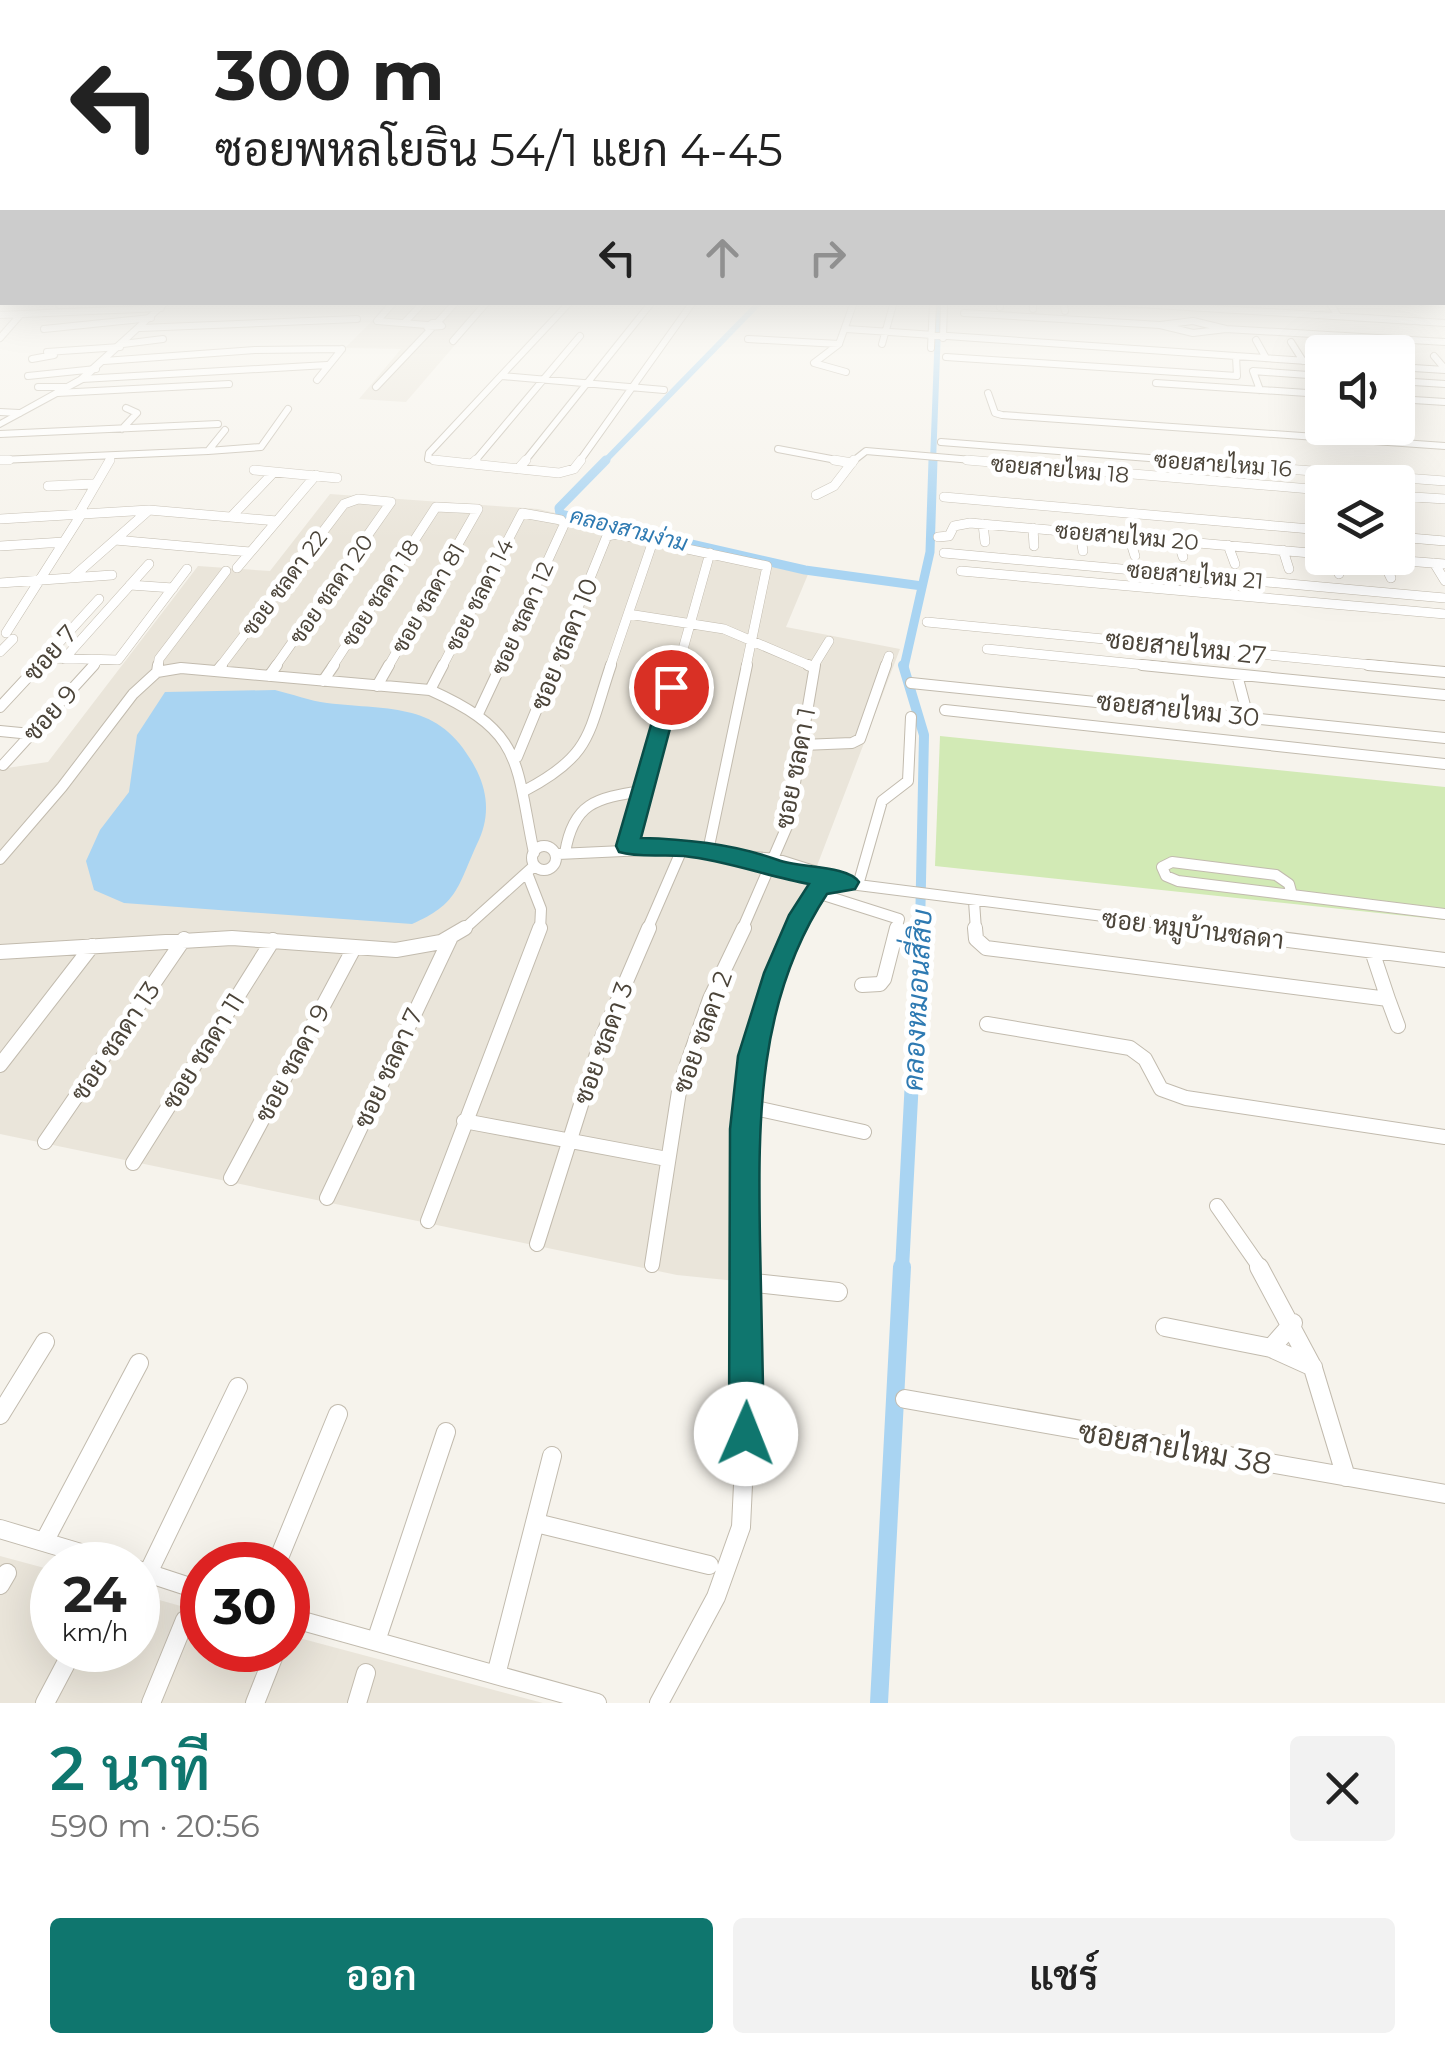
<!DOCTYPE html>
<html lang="th">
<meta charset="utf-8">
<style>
body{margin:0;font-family:Montserrat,Sarabun,sans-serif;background:#f2f2f2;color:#222;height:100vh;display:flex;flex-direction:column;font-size:38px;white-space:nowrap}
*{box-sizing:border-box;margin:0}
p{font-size:32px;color:#767676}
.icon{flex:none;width:55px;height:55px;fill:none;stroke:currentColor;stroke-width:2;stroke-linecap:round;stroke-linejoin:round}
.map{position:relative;height:1703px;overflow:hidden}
.side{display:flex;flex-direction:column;background:#fff;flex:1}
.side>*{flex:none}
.top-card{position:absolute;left:0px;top:0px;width:1445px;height:305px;box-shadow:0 10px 40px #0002;background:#fff;color:#222;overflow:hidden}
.buttons{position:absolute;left:1305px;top:335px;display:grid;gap:20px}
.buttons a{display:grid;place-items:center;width:110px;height:110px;border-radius:10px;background:#fff;box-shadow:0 10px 40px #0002;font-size:50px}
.speed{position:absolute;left:30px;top:1542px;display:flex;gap:20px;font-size:50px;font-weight:700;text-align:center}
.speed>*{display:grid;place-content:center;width:130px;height:130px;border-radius:50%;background:#fff;box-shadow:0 10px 40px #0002;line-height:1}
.speed small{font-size:25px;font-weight:400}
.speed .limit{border:15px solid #d22;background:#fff;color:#111}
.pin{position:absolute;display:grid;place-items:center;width:85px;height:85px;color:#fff;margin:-42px;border:5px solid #fff;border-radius:50%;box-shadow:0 2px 10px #0007}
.me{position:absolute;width:110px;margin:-55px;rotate:1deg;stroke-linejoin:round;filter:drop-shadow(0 0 8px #0008)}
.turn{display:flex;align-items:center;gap:35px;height:210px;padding:0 50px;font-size:45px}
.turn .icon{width:130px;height:130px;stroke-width:2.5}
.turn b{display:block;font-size:70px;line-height:85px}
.lanes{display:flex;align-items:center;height:95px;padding:0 50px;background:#0003;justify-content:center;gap:50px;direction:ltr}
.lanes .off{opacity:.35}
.round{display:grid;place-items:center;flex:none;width:105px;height:105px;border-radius:10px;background:#f2f2f2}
.summary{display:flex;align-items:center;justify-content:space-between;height:170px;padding:0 50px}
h1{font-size:60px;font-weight:600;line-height:75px;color:#0f766e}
.cta{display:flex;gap:20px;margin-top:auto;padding:20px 50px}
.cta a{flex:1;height:115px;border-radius:10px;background:#0f766e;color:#fff;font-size:40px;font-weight:600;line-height:115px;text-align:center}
.cta a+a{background:#f2f2f2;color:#222}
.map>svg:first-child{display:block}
.residential{fill:#eae5da}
.green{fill:#d2eab5}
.water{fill:#a9d4f2}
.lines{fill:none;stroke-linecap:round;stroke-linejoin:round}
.canal-far4{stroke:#a9d4f2;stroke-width:6}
.canal-far3{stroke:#a9d4f2;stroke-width:9}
.canal-far2{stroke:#a9d4f2;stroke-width:10}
.canal-far1{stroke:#a9d4f2;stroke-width:14}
.canal{stroke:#a9d4f2;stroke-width:18}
.minor-far4-casing{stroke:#c2bbae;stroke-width:8}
.minor-far3-casing{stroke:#c2bbae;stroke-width:10}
.minor-far2-casing{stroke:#c2bbae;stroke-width:12}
.minor-far1-casing{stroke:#c2bbae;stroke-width:16}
.minor-casing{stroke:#c2bbae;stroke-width:20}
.tertiary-casing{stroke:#c2bbae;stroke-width:2}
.minor-far4{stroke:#fff;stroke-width:6}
.minor-far3{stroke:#fff;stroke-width:9}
.minor-far2{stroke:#fff;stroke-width:10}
.minor-far1{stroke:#fff;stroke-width:14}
.minor{stroke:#fff;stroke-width:18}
.tertiary{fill:#fff;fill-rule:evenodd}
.route{fill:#0f766e;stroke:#0a4d48;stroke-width:2.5}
.labels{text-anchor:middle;stroke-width:10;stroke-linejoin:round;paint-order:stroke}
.far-street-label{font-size:22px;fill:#4b4439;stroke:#fff}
.far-water-label{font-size:22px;font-style:italic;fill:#2e7ab2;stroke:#fff}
.street-label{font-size:25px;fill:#4b4439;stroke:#fff}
.water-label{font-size:28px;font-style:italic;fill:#2e7ab2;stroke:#fff}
.near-street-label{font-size:30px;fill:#4b4439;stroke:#fff}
</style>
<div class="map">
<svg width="1445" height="1703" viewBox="0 0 1445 1703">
<rect width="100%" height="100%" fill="#f6f3ec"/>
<path class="residential" d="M390 303H491L406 402 359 399 401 349 345 348Z
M330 494 538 509 809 572 786 627 900 649 776 973 751 1056 746 1282 677 1275 0 1134V769L48 762 198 566 270 571Z
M0 1556 52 1570V1650H138V1594L202 1612V1650H288V1635L543 1703H0Z"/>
<path class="green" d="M940 736 1445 787V920L935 866Z"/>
<path class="water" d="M275 690C292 694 310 701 327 703 395 711 442 701 477 771 489 796 489 820 477 844 457 888 458 904 412 924L124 903 94 890 86 861 100 830 129 792 137 735 165 692Z"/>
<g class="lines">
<path class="canal-far4" d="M604 462 760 302
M933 462 939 302"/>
<path class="canal-far3" d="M606 460 559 508 560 514 805 570 922 586
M904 667 930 552 933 460"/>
<path class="canal-far2" d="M903 665 924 735 920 930"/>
<path class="canal-far1" d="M902 1269 920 928"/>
<path class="canal" d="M879 1703 902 1267"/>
<g class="minor-far4-casing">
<path id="minor-far4" d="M394 302 377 321 427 325
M1000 302V307
M1033 302V309
M1063 302 1065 311
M1108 302 1445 323
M1329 302 1338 316
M1421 302 1445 304
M59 305 121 303
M964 313 1160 325 1193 333 1226 329
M0 315 161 308
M404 323 424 302
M432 323H439L442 326 427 327Z
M437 323 456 302
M1160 325 1193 321 1226 329 1445 342
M140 328 357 319
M44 329 151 318
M847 329 1322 362
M0 338 21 314
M943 338 944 305
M748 339 839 344 854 302
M1256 340 1266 358
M453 341 487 302
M1291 342 1303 361
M123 344 163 339
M839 344 814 363 846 372
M882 344 893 305
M1328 345 1333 352
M931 348 933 304
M1357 348 1361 352
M47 352 120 347
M1434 356 1445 369
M946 357 1237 376 1236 356
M32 359 54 355
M104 361 255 350 342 349
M1398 367 1445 370
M28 376 96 369
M502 376 664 390
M82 379 327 365
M317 380 342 349
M1398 381 1445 384
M1156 383 1322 394
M38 387H65
M376 387 431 329
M1260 390 1253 371 1322 376
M57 393 229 384
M988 393 995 413 1002 415 1445 446
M1398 399 1445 402
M0 412 19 413
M122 429 137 413 126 408
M0 434 218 424
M941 442 1201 462
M778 449 847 462
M208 451 261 447 288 409
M0 460 208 451 225 430
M108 462 112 456
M457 462 428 459 429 453 570 302
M474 462 580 336
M524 462 652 302
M579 462 693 302
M852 462 866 451 996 462"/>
</g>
<g class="minor-far3-casing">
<path id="minor-far3" d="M0 460H9
M434 460 559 473 574 469 581 460
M834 460 852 463
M967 460 1322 490
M1169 460 1445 481
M473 463 476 460
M518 469 526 460
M254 470 337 478
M48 486 93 484
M816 495 834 486 854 460
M1398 496 1445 499
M944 497 1322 530
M1398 512 1404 508 1399 496
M78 515 110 460
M231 517 274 472
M0 519 149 510 277 521
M983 524 985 542
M1033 528 1034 546
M1080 532 1083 551
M938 537 949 536 954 526 970 523 1322 554
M1129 537 1135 556
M1398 537 1445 541
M115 540 250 552
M1178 541 1183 557
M1228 545 1235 564
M0 546 64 542
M1283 550 1289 569
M944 553 1445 598
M1332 558 1339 574
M1367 558 1445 564
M1382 559 1391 578
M1434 563 1445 581
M237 568 316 475
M961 571 1445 614
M73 577 149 510
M0 583 112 575
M130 585 173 588
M628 614 724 629 813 667
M927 622 1393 667
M6 633 81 515
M987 649 1166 667
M0 652 13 639
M47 658 118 660 187 569
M64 659 149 564
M37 667 99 599
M92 667 97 661
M158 667 159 659 226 571
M220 667 344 504 358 499 391 502 275 667
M332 667 436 507 478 509 388 667
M442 667 522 513 561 520 564 525 499 667
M554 667 607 536 617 534 767 566 746 667
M610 667 653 541
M678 667 710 553
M813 667 829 641
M885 667 889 656"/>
</g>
<g class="minor-far2-casing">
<path id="minor-far2" d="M808 665 813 667
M1142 665 1445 695
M1368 665 1445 672
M217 671 222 665
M157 672 158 665
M1237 675 1248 717
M269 676 277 665
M323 681 334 665
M911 683 1445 738
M377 686 389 665
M430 690 443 665
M0 707 39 665
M945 710 1445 764
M478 714 501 665
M0 731 31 734
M802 745 852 743 860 739 886 665
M517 757 555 665
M3 765 94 665
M524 791C593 755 588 733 611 665
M627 846 678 665
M532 858a12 12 0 1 1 24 0a12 12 0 1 1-24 0Z
M708 851 747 665
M565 853C573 803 596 798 642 791
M558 854 667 849 776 859 858 885 1214 930
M0 859 62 787 133 694 157 672 181 668 430 690C524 732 515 761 534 853
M1172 862 1276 875 1289 884 1292 895 1178 881 1166 876 1162 867Z
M768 866 828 880
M527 873 541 909 540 930
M858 885 882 801 908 781 911 717
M814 892 899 919 896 930
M1292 895 1445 914
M974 901 976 930
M463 930 534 866
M647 930 683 847
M742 930 788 824 815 665
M793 930 820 886 843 883"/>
</g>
<g class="minor-far1-casing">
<path id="minor-far1" d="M975 928 976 939 986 948 1388 999 1372 951
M1194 928 1445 960
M0 952 232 938 396 950 441 942 465 928
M862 985 880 984 884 979 897 928
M1388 999 1398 1026
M987 1024 1130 1048 1145 1059 1161 1089 1186 1098 1445 1137
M0 1065 92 946
M746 1106 864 1132
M464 1121 667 1159
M45 1142 184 939
M133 1163 273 940
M231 1178 354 948
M327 1198 450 939
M1217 1206 1261 1269
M428 1221 540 928
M537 1244 603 1035 649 928
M652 1265 680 1085 710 999 744 928
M746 1269 744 1129 751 1056 794 928"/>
</g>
<g class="minor-casing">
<path id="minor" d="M1259 1267 1313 1368 1346 1477
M746 1282 838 1292
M1165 1327 1271 1348 1293 1323
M1271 1348 1313 1367
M905 1399 1445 1494
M0 1415 45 1342
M536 1523 709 1565
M0 1529 121 1565
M44 1542 139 1363
M276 1565 338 1414
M138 1570 202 1591
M148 1573 238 1387
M0 1585 7 1573
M288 1617 597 1703
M376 1641 446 1432
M496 1675 552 1456
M45 1703 73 1650
M151 1703 185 1620
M255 1703 276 1650
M357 1703 366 1673
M659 1703 716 1597 741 1527 747 1400 746 1267"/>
</g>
<g class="tertiary-casing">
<path id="tertiary" d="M162 302H170L85 381 0 427V421L79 377Z"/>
</g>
<use href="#minor-far4" class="minor-far4"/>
<use href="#minor-far3" class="minor-far3"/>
<use href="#minor-far2" class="minor-far2"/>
<use href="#minor-far1" class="minor-far1"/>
<use href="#minor" class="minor"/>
<use href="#tertiary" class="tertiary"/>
</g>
<linearGradient id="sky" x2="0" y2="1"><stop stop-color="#8fc1ec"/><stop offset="0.56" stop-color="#fbfaf6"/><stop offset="1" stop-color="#fbfaf6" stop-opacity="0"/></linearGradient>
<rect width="1445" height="540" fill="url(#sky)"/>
<path class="route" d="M671 681 681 687 641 838C688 839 734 844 778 860 798 868 848 865 859 882L855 889 827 894C757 1000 758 1120 760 1242 761 1306 763 1370 764 1434L759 1446 746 1451 734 1446 729 1434 730 1129 738 1056 764 973 789 915 809 884C766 876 728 861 684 856 662 854 640 858 619 852L616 846 662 687Z"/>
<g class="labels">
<g class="far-street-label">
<text transform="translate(1223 464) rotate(4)" y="8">ซอยสายไหม 16</text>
<text transform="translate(1060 469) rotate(5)" y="8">ซอยสายไหม 18</text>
<text transform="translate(1127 536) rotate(5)" y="8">ซอยสายไหม 20</text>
<text transform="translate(1195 575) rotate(5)" y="8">ซอยสายไหม 21</text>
<text transform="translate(284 583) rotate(-53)" y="8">ซอย ชลดา 22</text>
<text transform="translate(331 589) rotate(-55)" y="8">ซอย ชลดา 20</text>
<text transform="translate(380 593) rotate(-57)" y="8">ซอย ชลดา 18</text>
<text transform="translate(479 595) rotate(-63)" y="8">ซอย ชลดา 14</text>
<text transform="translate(428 598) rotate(-60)" y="8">ซอย ชลดา 81</text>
<text transform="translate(522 618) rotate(-66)" y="8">ซอย ชลดา 12</text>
</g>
<g class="far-water-label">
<text transform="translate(629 529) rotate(14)" y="8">คลองสามง่าม</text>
</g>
<g class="street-label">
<text transform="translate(564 644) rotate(-68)" y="9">ซอย ชลดา 10</text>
<text transform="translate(1186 647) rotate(6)" y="9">ซอยสายไหม 27</text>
<text transform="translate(50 653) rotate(-48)" y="9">ซอย 7</text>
<text transform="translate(1178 709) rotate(6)" y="9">ซอยสายไหม 30</text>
<text transform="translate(50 713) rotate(-48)" y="9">ซอย 9</text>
<text transform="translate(795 768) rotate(-79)" y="9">ซอย ชลดา 1</text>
<text transform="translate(1193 929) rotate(7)" y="9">ซอย หมูบ้านชลดา</text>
<text transform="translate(702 1032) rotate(-70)" y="9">ซอย ชลดา 2</text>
<text transform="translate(115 1041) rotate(-56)" y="9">ซอย ชลดา 13</text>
<text transform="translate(603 1043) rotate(-70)" y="9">ซอย ชลดา 3</text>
<text transform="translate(203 1051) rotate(-58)" y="9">ซอย ชลดา 11</text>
<text transform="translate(292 1063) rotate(-62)" y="9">ซอย ชลดา 9</text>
<text transform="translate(388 1068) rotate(-65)" y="9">ซอย ชลดา 7</text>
</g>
<g class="water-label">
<text transform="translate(917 1000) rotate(-87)" y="10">คลองหมอนสี่สิบ</text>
</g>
<g class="near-street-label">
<text transform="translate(1175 1448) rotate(10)" y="10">ซอยสายไหม 38</text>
</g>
</g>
</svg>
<div class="buttons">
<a><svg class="icon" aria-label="sound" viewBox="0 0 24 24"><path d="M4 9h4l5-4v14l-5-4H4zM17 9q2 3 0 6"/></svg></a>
<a><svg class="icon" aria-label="layers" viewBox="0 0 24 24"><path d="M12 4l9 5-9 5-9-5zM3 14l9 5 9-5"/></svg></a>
</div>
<div class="speed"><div>24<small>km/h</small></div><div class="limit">30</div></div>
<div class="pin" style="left:671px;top:687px;background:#d93025"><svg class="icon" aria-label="arrive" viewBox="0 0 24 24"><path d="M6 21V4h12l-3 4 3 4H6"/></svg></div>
<svg class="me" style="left:746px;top:1434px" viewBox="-20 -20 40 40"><circle r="19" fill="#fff"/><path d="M0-13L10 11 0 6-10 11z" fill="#0f766e"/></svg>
<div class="top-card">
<div class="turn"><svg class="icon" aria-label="left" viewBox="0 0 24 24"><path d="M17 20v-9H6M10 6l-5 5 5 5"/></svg><div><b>300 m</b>ซอยพหลโยธิน 54/1 แยก 4-45</div></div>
<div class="lanes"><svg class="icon" aria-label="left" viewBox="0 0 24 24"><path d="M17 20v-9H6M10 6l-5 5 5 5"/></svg><svg class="icon off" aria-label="ahead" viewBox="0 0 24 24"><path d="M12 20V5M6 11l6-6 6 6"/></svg><svg class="icon off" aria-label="right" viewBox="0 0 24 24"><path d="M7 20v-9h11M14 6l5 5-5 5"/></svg></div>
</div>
</div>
<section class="side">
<div class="summary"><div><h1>2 นาที</h1><p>590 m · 20:56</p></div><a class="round"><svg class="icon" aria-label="close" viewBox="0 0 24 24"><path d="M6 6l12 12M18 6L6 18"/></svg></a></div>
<div class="cta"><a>ออก</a><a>แชร์</a></div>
</section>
